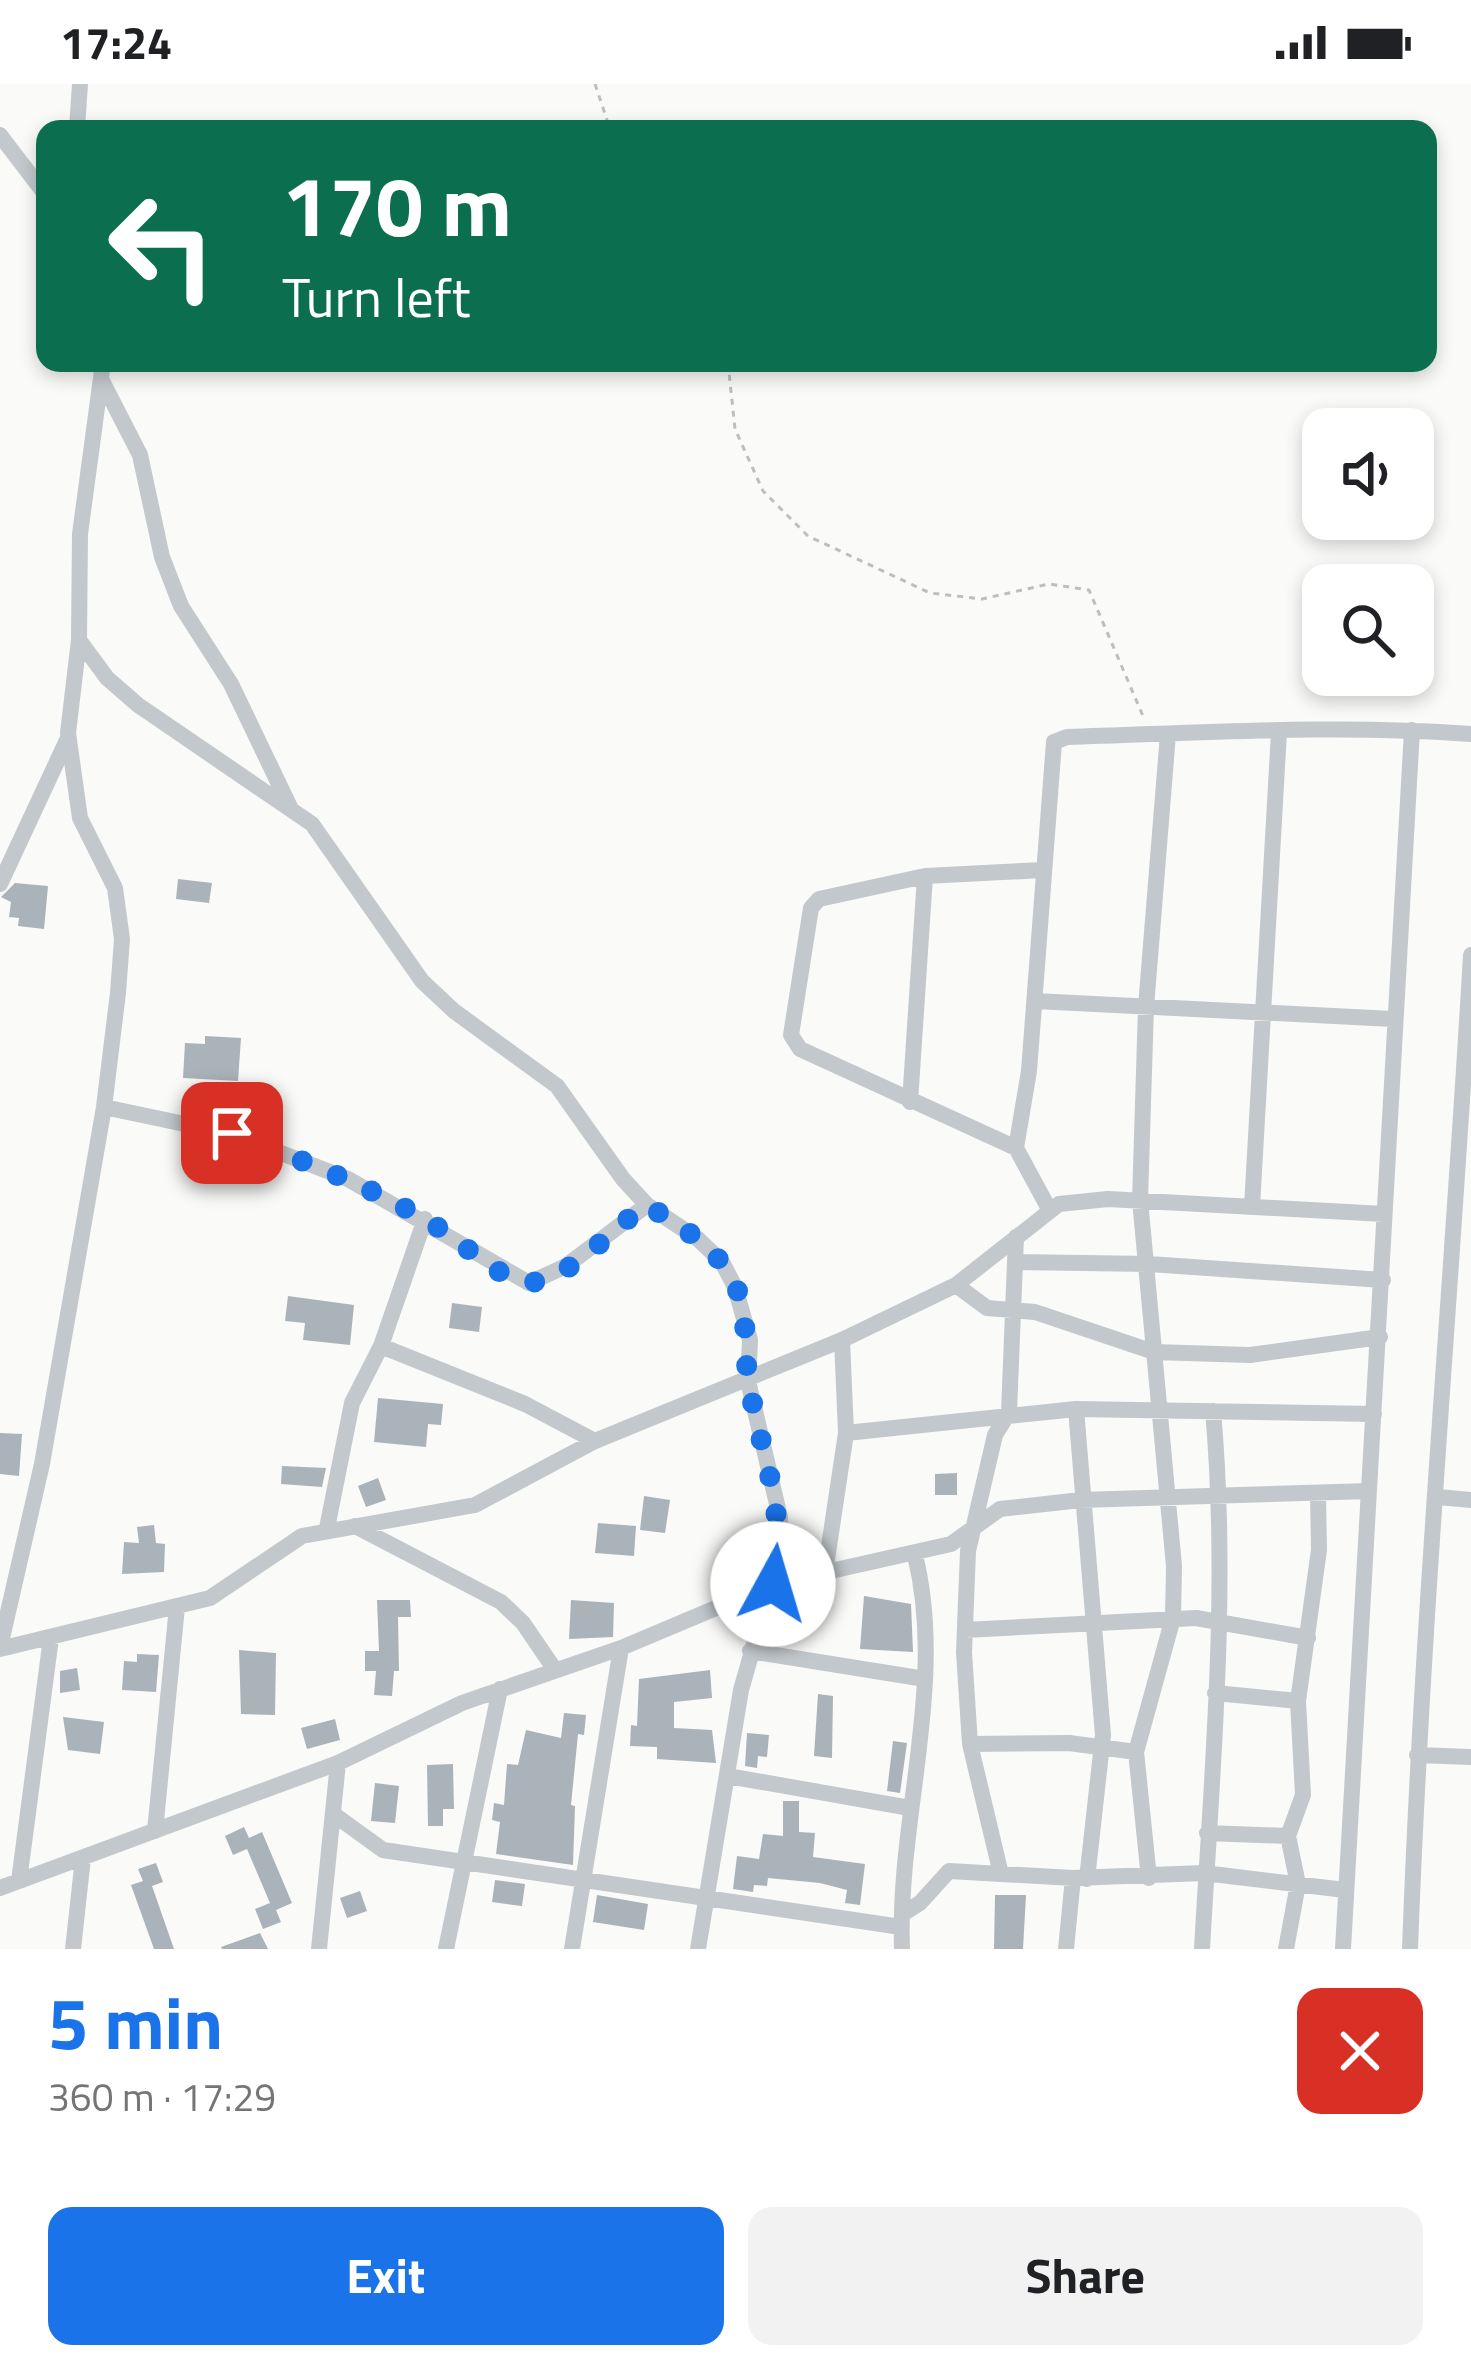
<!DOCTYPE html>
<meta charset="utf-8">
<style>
body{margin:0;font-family:"Titillium Web",sans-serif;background:#f2f2f2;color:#202124;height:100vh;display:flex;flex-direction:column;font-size:45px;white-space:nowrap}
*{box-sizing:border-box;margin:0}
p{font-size:39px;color:#757577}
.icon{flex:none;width:66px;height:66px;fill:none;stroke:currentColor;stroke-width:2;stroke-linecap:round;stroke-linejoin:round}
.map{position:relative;height:1865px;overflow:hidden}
.details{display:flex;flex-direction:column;background:#fff;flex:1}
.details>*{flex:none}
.hud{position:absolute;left:36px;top:36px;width:1401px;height:252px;border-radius:24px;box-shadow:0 6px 18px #0003;background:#0b6e4f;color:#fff;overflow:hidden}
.tools{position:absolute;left:1302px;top:324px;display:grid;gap:24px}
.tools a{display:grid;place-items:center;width:132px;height:132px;border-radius:24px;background:#fff;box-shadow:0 6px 18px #0003;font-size:60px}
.pin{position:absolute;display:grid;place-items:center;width:102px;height:102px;color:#fff;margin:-51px;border-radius:24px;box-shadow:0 6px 18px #0006}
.me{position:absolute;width:132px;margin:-66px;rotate:6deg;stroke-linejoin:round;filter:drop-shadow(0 0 9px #0008)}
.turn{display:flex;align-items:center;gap:42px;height:252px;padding:0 48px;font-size:54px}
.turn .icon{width:156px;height:156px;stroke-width:2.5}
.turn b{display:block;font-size:84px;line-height:102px}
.round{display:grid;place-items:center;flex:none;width:126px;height:126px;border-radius:24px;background:#f2f2f2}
.headline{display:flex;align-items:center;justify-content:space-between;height:204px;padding:0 48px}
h1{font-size:72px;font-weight:700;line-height:90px;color:#1a73e8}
.button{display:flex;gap:24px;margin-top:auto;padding:24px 48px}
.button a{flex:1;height:138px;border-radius:24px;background:#1a73e8;color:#fff;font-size:48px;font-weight:700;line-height:138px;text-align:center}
.button a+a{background:#f2f2f2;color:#202124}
.status{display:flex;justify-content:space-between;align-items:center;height:84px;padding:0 60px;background:#fff;direction:ltr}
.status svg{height:33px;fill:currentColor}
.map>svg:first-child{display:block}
.building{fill:#aab3b9}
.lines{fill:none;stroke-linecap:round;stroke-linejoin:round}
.path{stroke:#bbbfc2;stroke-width:3;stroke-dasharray:6 6;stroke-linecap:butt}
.minor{stroke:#c3c8cc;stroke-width:16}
.route{stroke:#1a73e8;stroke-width:21;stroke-dasharray:0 37.8}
</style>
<div class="status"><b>17:24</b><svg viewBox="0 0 49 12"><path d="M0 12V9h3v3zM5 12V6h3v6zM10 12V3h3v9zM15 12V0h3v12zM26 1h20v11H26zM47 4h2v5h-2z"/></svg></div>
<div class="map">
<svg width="1471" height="1865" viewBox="0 0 1471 1865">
<rect width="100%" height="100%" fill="#fafaf8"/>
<path class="building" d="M178 795 212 799 209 819 176 815Z
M15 799 48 802 44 845 18 842 19 834 9 833 11 818 1 813Z
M205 952 241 954 238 997 183 994 185 959 205 960Z
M288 1212 354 1221 350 1261 303 1256 305 1239 285 1237Z
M452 1219 482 1223 479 1248 449 1244Z
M378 1314 443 1320 441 1341 428 1340 426 1363 374 1358Z
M0 1349 22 1350 19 1392 0 1390Z
M282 1382 326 1384 322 1403 281 1400Z
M957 1389V1411H935V1390Z
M378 1394 386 1416 366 1423 358 1402Z
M644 1412 670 1416 665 1449 640 1446Z
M598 1439 636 1442 634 1472 595 1469Z
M154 1441 156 1459 165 1460 164 1488 122 1490 124 1458 139 1459 137 1443Z
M864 1512 911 1520 913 1568 860 1565Z
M377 1516H410L411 1533H398L399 1587H394L392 1612 374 1611 376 1587H365V1567H379Z
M571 1516 614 1519 613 1553 569 1555Z
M239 1566 276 1569 275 1631 241 1630Z
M137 1570 159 1571 156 1608 122 1606 124 1577 137 1578Z
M77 1584 80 1606 60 1609V1587Z
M710 1586 712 1614 674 1618V1644L712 1646 716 1679 657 1675V1663L630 1662 631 1641 637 1642 639 1595Z
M818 1610 833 1612 832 1674 814 1672Z
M564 1629 586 1631 584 1651 578 1650 571 1721 575 1722 573 1781 496 1770 500 1738 492 1736 494 1719 504 1721 507 1680 518 1681 526 1646 561 1654Z
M63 1633 104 1638 100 1670 68 1666Z
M335 1635 340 1656 307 1665 301 1644Z
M747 1649 769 1651 767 1673 758 1672 757 1684 745 1682Z
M893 1657 907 1659 900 1709 887 1707Z
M453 1680 454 1725H443V1742H428L427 1681Z
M375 1699 399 1702 395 1739 371 1737Z
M783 1717H799V1748L815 1749 813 1773 865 1780 860 1821 845 1819 847 1806 820 1799 768 1794 767 1802 754 1801 753 1808 733 1805 737 1772 759 1775 763 1750 783 1752Z
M244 1743 249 1754 262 1748 292 1819 276 1826 281 1838 263 1845 255 1825 270 1819 247 1765 233 1771 225 1752Z
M156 1779 163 1798 152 1802 174 1865H154L131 1801 143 1797 138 1785Z
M495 1796 525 1800 522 1822 492 1818Z
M360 1807 367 1827 347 1834 340 1814Z
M597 1811 648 1820 644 1846 593 1838Z
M995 1811H1026L1023 1865H994Z
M260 1849 268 1865H222L221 1863Z"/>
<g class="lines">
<path class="path" d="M595 0 610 45
M728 279 735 345 763 407 808 452 930 509 982 515 1049 500 1089 506 1143 632"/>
<path class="minor" d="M77 45 80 0
M0 51 45 110
M101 295 140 371 162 473 181 522 231 600 290 723
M79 556 107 594 138 621 312 740 422 897 454 927 557 1002 623 1095 647 1121 698 1155 722 1178 735 1203 750 1256 748 1297 780 1433 777 1480 741 1606 698 1865
M0 800 68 654
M1035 917 1393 935
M910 1018 925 792
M104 1023 232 1050 348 1095 529 1199 566 1182 647 1121
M1016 1064 800 965 791 951 811 824 819 815 925 792 1043 786
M1252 1123 1279 648
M1049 1125 1016 1064 1029 987 1054 658 1067 653C1201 649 1337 640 1471 650
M1015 1178 1149 1180 1383 1196
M956 1201 987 1224 1035 1228 1154 1268 1250 1271 1380 1253
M381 1262 525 1320 595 1357
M1076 1325 1103 1651 1087 1795
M846 1349 1076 1325 1374 1330
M1438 1413 1471 1416
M355 1442 501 1518 523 1539 553 1583
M327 1444 352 1319 381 1262 425 1135
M825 1489 846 1349 842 1256
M965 1546 1196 1534 1308 1554
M0 1563 42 1380 104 1023 118 909 122 855 115 804 80 734 68 649 79 556 80 450 103 279
M0 1565 210 1514 302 1452 475 1421 595 1357 842 1256 956 1201 1059 1120 1108 1115 1384 1130
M750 1567 925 1595
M1215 1609 1298 1617
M970 1660 1069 1659 1136 1668
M1417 1671 1471 1673
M728 1692 910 1724
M336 1732 383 1766 901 1843
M155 1747 177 1523
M1207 1749 1288 1752
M1000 1786 970 1660 964 1568 968 1467 995 1351 1009 1328 1016 1153
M1149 1794 1136 1668 1173 1534 1174 1482 1140 1116 1146 923 1168 650
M19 1797 51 1554
M0 1804 338 1679 462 1619 621 1564 773 1500 951 1460 1000 1425 1081 1416 1369 1407
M904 1829 920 1819 949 1787 1073 1794 1204 1789 1345 1806
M73 1865 83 1774
M319 1865 338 1679
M446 1865 500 1605
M572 1865 621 1564
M902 1865C897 1734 947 1601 915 1471
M1066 1865 1073 1794
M1202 1865C1212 1686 1229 1505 1213 1327
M1286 1865 1298 1800 1288 1752 1303 1711 1298 1617 1319 1466 1318 1410
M1343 1865 1412 646
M1410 1865C1422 1533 1452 1202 1471 871"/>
</g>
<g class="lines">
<path class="route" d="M232 1049C306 1079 381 1105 448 1150 468 1164 509 1203 534 1198 575 1191 613 1143 647 1121 672 1138 701 1153 720 1177 754 1218 741 1256 749 1300 761 1371 788 1426 773 1500"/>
</g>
</svg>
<div class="tools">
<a><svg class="icon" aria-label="sound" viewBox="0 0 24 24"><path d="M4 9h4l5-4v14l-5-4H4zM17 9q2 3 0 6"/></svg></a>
<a><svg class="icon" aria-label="search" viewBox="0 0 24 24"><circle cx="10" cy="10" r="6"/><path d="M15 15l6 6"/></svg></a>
</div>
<div class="pin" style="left:232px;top:1049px;background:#d93025"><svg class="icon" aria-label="arrive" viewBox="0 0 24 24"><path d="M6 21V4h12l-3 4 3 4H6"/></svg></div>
<svg class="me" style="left:773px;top:1500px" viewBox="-20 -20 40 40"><circle r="19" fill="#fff"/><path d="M0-13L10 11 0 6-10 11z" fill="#1a73e8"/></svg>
<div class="hud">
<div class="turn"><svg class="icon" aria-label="left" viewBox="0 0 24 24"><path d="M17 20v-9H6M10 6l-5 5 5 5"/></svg><div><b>170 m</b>Turn left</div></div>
</div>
</div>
<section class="details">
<div class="headline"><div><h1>5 min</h1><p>360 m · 17:29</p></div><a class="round" style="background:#d93025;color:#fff"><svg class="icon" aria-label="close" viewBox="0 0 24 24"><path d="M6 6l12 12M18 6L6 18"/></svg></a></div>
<div class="button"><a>Exit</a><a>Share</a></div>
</section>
